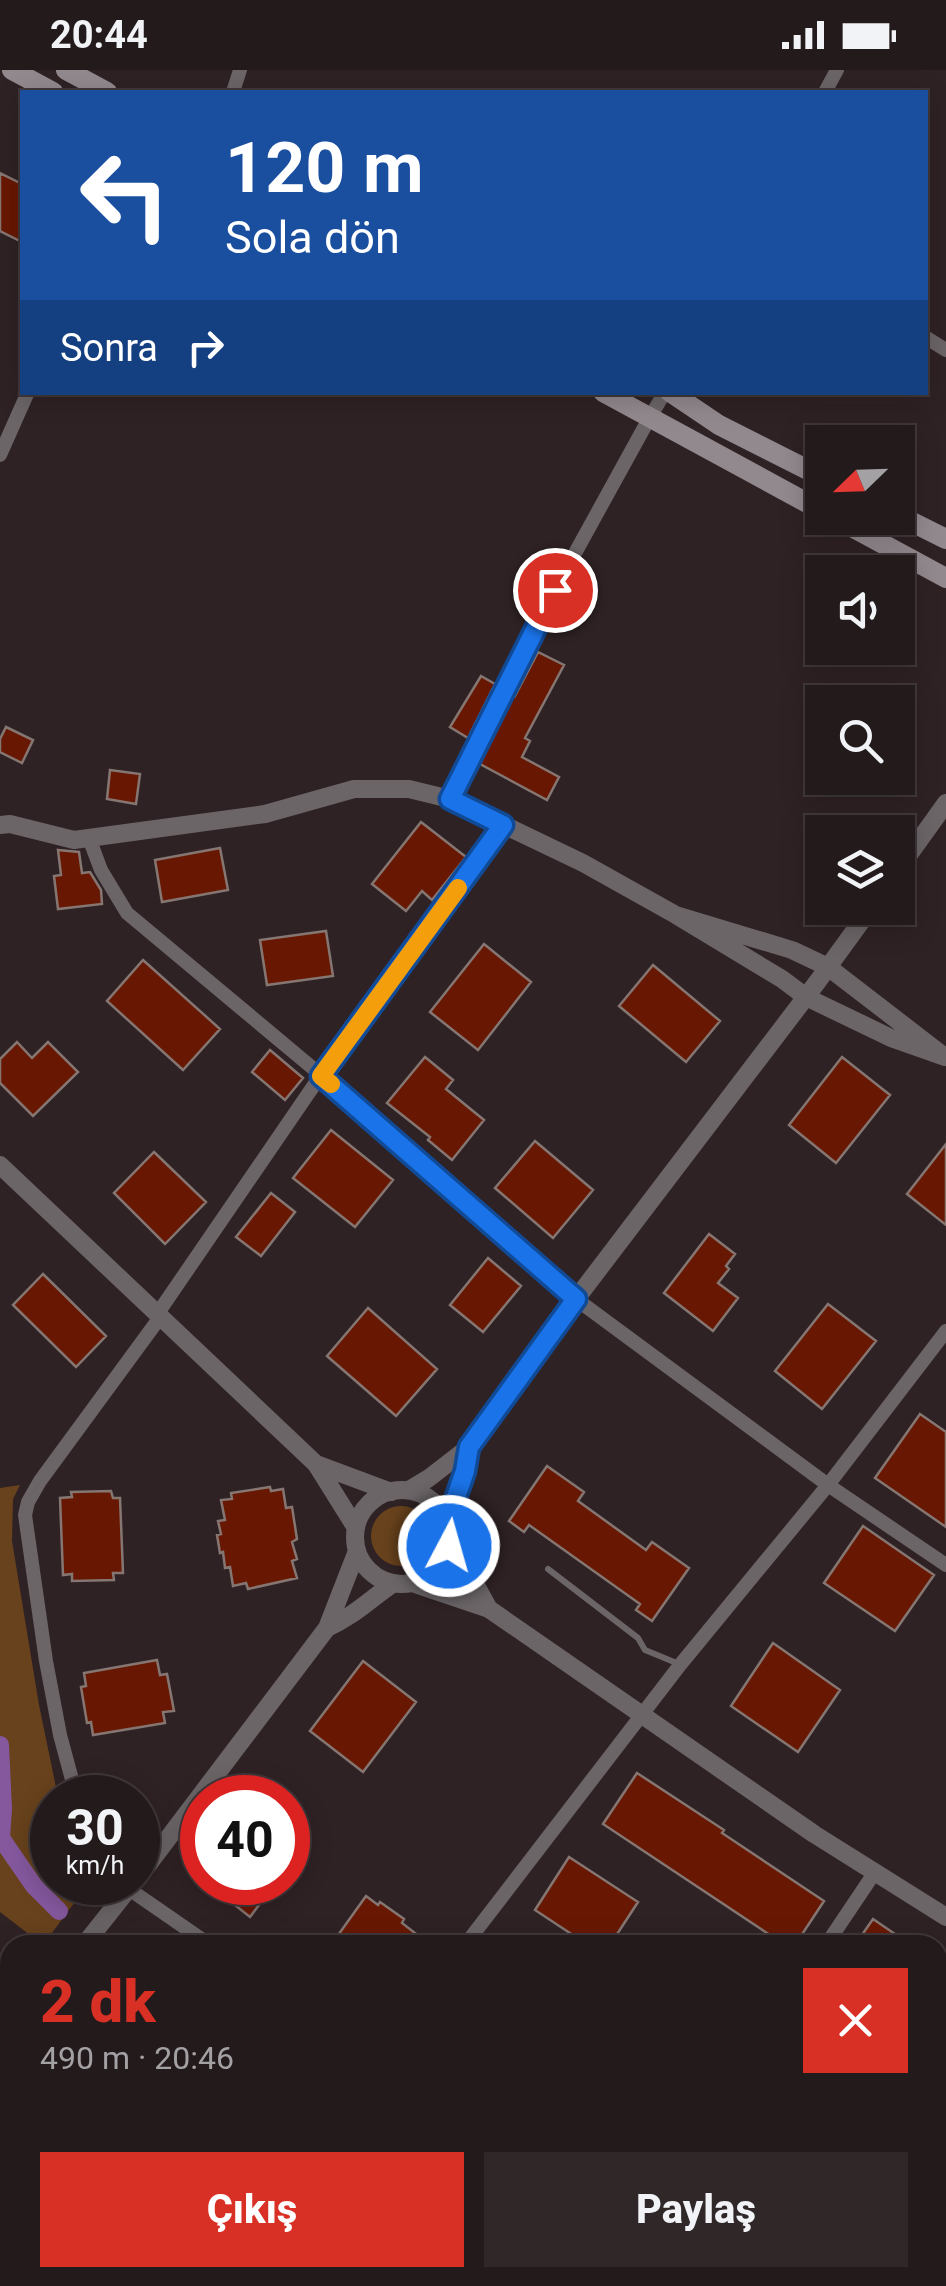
<!DOCTYPE html>
<html lang="tr">
<meta charset="utf-8">
<style>
body{margin:0;font-family:Roboto,sans-serif;background:#2f2728;color:#f1f3f6;height:100vh;display:flex;flex-direction:column;font-size:38px;white-space:nowrap}
*{box-sizing:border-box;margin:0}
p{font-size:32px;color:#a3a1a3}
.icon{flex:none;width:55px;height:55px;fill:none;stroke:currentColor;stroke-width:2;stroke-linecap:round;stroke-linejoin:round}
.map{position:relative;flex:1;overflow:hidden}
.side{position:absolute;left:0px;top:1865px;width:948px;height:352px;display:flex;flex-direction:column;background:#231a1b;border-radius:30px 30px 0 0;box-shadow:0 5px 25px #0003,0 0 0 2px #40383a}
.side>*{flex:none}
.guide{position:absolute;left:20px;top:20px;width:908px;height:305px;border-radius:0px;box-shadow:0 5px 25px #0003,0 0 0 2px #40383a;background:#1a4fa0;color:#fff;overflow:hidden}
.needle{width:65px;rotate:247deg}
.tools{position:absolute;left:805px;top:355px;display:grid;gap:20px}
.tools a{display:grid;place-items:center;width:110px;height:110px;border-radius:0px;background:#231a1b;box-shadow:0 5px 25px #0003,0 0 0 2px #40383a;font-size:50px}
.speed{position:absolute;left:30px;top:1705px;display:flex;gap:20px;font-size:50px;font-weight:700;text-align:center}
.speed>*{display:grid;place-content:center;width:130px;height:130px;border-radius:50%;background:#231a1b;box-shadow:0 5px 25px #0003,0 0 0 2px #40383a;line-height:1}
.speed small{font-size:25px;font-weight:400}
.speed .limit{border:15px solid #d22;background:#fff;color:#111}
.pin{position:absolute;display:grid;place-items:center;width:85px;height:85px;color:#fff;margin:-42px;border:5px solid #fff;border-radius:50%;box-shadow:0 2px 10px #0007}
.me{position:absolute;width:110px;margin:-55px;rotate:6deg;stroke-linejoin:round;filter:drop-shadow(0 0 8px #0008)}
.turn{display:flex;align-items:center;gap:35px;height:210px;padding:0 40px;font-size:45px}
.turn .icon{width:130px;height:130px;stroke-width:2.5}
.turn b{display:block;font-size:70px;line-height:85px}
.then{display:flex;align-items:center;height:95px;padding:0 40px;background:#0003;gap:20px;font-size:38px}
.round{display:grid;place-items:center;flex:none;width:105px;height:105px;border-radius:0px;background:#2f2728}
.headline{display:flex;align-items:center;justify-content:space-between;height:170px;padding:0 40px}
h1{font-size:60px;font-weight:800;line-height:75px;color:#d93025}
.primary-button{display:flex;gap:20px;margin-top:auto;padding:20px 40px}
.primary-button a{flex:1;height:115px;border-radius:0px;background:#d93025;color:#fff;font-size:40px;font-weight:800;line-height:115px;text-align:center}
.primary-button a+a{background:#2f2728;color:#f1f3f6}
.status{display:flex;justify-content:space-between;align-items:center;height:70px;padding:0 50px;background:#231a1b;direction:ltr}
.status svg{height:28px;fill:currentColor}
.map>svg:first-child{display:block}
.green{fill:#68421c}
.lines{fill:none;stroke-linecap:round;stroke-linejoin:round}
.canal{stroke:#85589e;stroke-width:18}
.building{fill:#681802;stroke:#857672;stroke-width:2.5}
.service{stroke:#6b6568;stroke-width:6}
.minor{stroke:#6b6568;stroke-width:14}
.tertiary{stroke:#6b6568;stroke-width:18}
.secondary{stroke:#92898e;stroke-width:20}
.route-casing{stroke:#114b97;stroke-width:25}
.route{stroke:#1a73e8;stroke-width:18}
.slow{stroke:#f59e0b;stroke-width:18}
</style>
<div class="status"><b>20:44</b><svg viewBox="0 0 49 12"><path d="M0 12V9h3v3zM5 12V6h3v6zM10 12V3h3v9zM15 12V0h3v12zM26 1h20v11H26zM47 4h2v5h-2z"/></svg></div>
<div class="map">
<svg width="946" height="2216" viewBox="0 0 946 2216">
<rect width="100%" height="100%" fill="#2f2224"/>
<path class="green" d="M20 1415 13 1429 12 1471 39 1635 58 1727 52 1728V1812L89 1813 43 1875 0 1842V1418Z
M371 1466a30 30 0 1 1 60 0a30 30 0 1 1-60 0Z"/>
<g class="lines">
<path class="canal" d="M0 1675 3 1739 1 1768 34 1816 59 1841
M197 2208 198 2216"/>
</g>
<path class="building" d="M0 103 22 114V172L0 161Z
M538 582 564 595 525 668 530 671 522 687 559 707 547 730 480 694 513 624 515 626Z
M481 606 495 614 468 668 450 657Z
M6 657 33 670 22 693 0 682V669Z
M110 700 140 704 136 734 107 729Z
M421 752 466 787 432 830 422 821 406 841 372 814Z
M220 778 228 820 162 832 155 790Z
M58 780 79 782 82 803 90 802 101 820 102 834 58 839 54 806 61 805Z
M326 861 333 906 267 915 260 870Z
M484 874 531 912 478 980 430 942Z
M143 890 220 959 183 1000 107 931Z
M653 895 720 951 686 992 619 936Z
M17 972 32 988 48 972 78 1002 33 1046 0 1013V989Z
M270 980 303 1008 285 1030 252 1002Z
M425 987 453 1010 446 1019 484 1050 452 1090 428 1070 430 1067 387 1033Z
M842 987 890 1025 836 1093 789 1055Z
M331 1060 393 1110 355 1157 293 1108Z
M535 1071 593 1120 553 1168 495 1118Z
M946 1074V1155L907 1124Z
M154 1082 206 1132 165 1174 114 1123Z
M271 1123 295 1142 261 1186 236 1167Z
M709 1164 735 1184 726 1196 729 1199 718 1213 738 1228 713 1261 664 1223Z
M488 1188 521 1216 483 1262 450 1235Z
M43 1204 106 1266 76 1297 13 1235Z
M828 1234 876 1271 822 1339 775 1301Z
M368 1238 437 1299 396 1346 327 1286Z
M920 1344 946 1362V1457L875 1408Z
M547 1396 584 1422 578 1431 646 1480 652 1472 689 1498 652 1551 636 1540 640 1534 529 1455 524 1462 509 1451Z
M270 1417 271 1421 283 1419 286 1438 292 1437 297 1469 292 1472 297 1489 292 1491 297 1508 248 1519 246 1513 233 1516 230 1497 225 1498 223 1482 220 1483 217 1465 221 1464 218 1451 225 1450 221 1430 232 1429 231 1423Z
M111 1421 113 1428H120L123 1503H113L114 1510 72 1511V1504L63 1505 60 1428 72 1427 71 1422Z
M863 1456 934 1505 895 1561 824 1513Z
M773 1573 840 1620 798 1682 731 1636Z
M157 1590 160 1605 167 1604 174 1641 163 1642 165 1653 93 1665 91 1652 87 1653 81 1617 86 1616 84 1603Z
M363 1591 416 1632 363 1702 310 1661Z
M637 1703 724 1760 722 1763 824 1831 795 1875H785L603 1754Z
M569 1787 638 1832 610 1875H588L535 1840Z
M206 1812H276L250 1847Z
M366 1826 378 1835 380 1832 404 1849 402 1853 420 1867 414 1875H331Z
M873 1849 911 1875H855Z"/>
<g class="lines">
<path class="service" d="M548 1499 638 1568 645 1580 679 1594"/>
<path class="minor" d="M233 22 240 0
M825 22 837 0
M925 267 946 280
M0 385 28 322
M450 729 536 554 650 347 665 322
M89 768 101 800 127 843 321 1005 576 1229 828 1415 946 1495
M158 1243 321 1005 503 755
M77 1728 60 1665 46 1591 25 1445 28 1432 40 1411 161 1246
M125 1814 129 1819 210 1875
M465 1875 680 1595 828 1415 946 1261
M826 1875 875 1802
M938 2199 946 2183
M688 2208 700 2216
M504 2216 509 2208"/>
<path class="tertiary" d="M0 755 10 754 74 770 265 744 354 719H409L450 729 583 793 676 845 782 909 806 927 891 968 945 987 828 897 792 880 676 845
M898 800 946 733
M0 1095 316 1394
M469 1377 576 1229 818 911 871 838
M409 1420 429 1408 469 1377 465 1401 447 1453
M355 1467a47 47 0 1 1 94 0a47 47 0 1 1-94 0Z
M356 1458 316 1394 391 1422
M357 1481 327 1558C354 1546 370 1529 394 1513
M412 1513 489 1539 478 1519 447 1481
M489 1539 814 1764 946 1847
M138 1808 327 1558
M84 1875 134 1812
M0 1981 10 1968"/>
<path class="secondary" d="M12 0 53 22
M66 0 107 22
M603 322 822 441
M670 322 719 355 822 407
M898 445 946 469
M835 448 946 508"/>
</g>
<g class="lines">
<g class="route-casing">
<path id="route" d="M449 1476 447 1453 465 1401 469 1377 576 1229 321 1006 503 755 450 729 555 520"/>
</g>
<use href="#route" class="route"/>
<path class="slow" d="M331 1014 321 1006 458 818"/>
</g>
</svg>
<div class="tools">
<a><svg class="needle" viewBox="-14 -14 28 28"><path d="M0-13l5 13h-10z" fill="#e53935"/><path d="M0 13l5-13h-10z" fill="#a3a1a3"/></svg></a>
<a><svg class="icon" aria-label="sound" viewBox="0 0 24 24"><path d="M4 9h4l5-4v14l-5-4H4zM17 9q2 3 0 6"/></svg></a>
<a><svg class="icon" aria-label="search" viewBox="0 0 24 24"><circle cx="10" cy="10" r="6"/><path d="M15 15l6 6"/></svg></a>
<a><svg class="icon" aria-label="layers" viewBox="0 0 24 24"><path d="M12 4l9 5-9 5-9-5zM3 14l9 5 9-5"/></svg></a>
</div>
<div class="speed"><div>30<small>km/h</small></div><div class="limit">40</div></div>
<div class="pin" style="left:555px;top:520px;background:#d93025"><svg class="icon" aria-label="arrive" viewBox="0 0 24 24"><path d="M6 21V4h12l-3 4 3 4H6"/></svg></div>
<svg class="me" style="left:449px;top:1476px" viewBox="-20 -20 40 40"><circle r="17" fill="#1a73e8" stroke="#fff" stroke-width="3"/><path d="M0-11L8 9 0 5-8 9z" fill="#fff"/></svg>
<div class="guide">
<div class="turn"><svg class="icon" aria-label="left" viewBox="0 0 24 24"><path d="M17 20v-9H6M10 6l-5 5 5 5"/></svg><div><b>120 m</b>Sola dön</div></div>
<div class="then">Sonra<svg class="icon" aria-label="right" viewBox="0 0 24 24"><path d="M7 20v-9h11M14 6l5 5-5 5"/></svg></div>
</div>
<section class="side">
<div class="headline"><div><h1>2 dk</h1><p>490 m · 20:46</p></div><a class="round" style="background:#d93025;color:#fff"><svg class="icon" aria-label="close" viewBox="0 0 24 24"><path d="M6 6l12 12M18 6L6 18"/></svg></a></div>
<div class="primary-button"><a>Çıkış</a><a>Paylaş</a></div>
</section>
</div>
